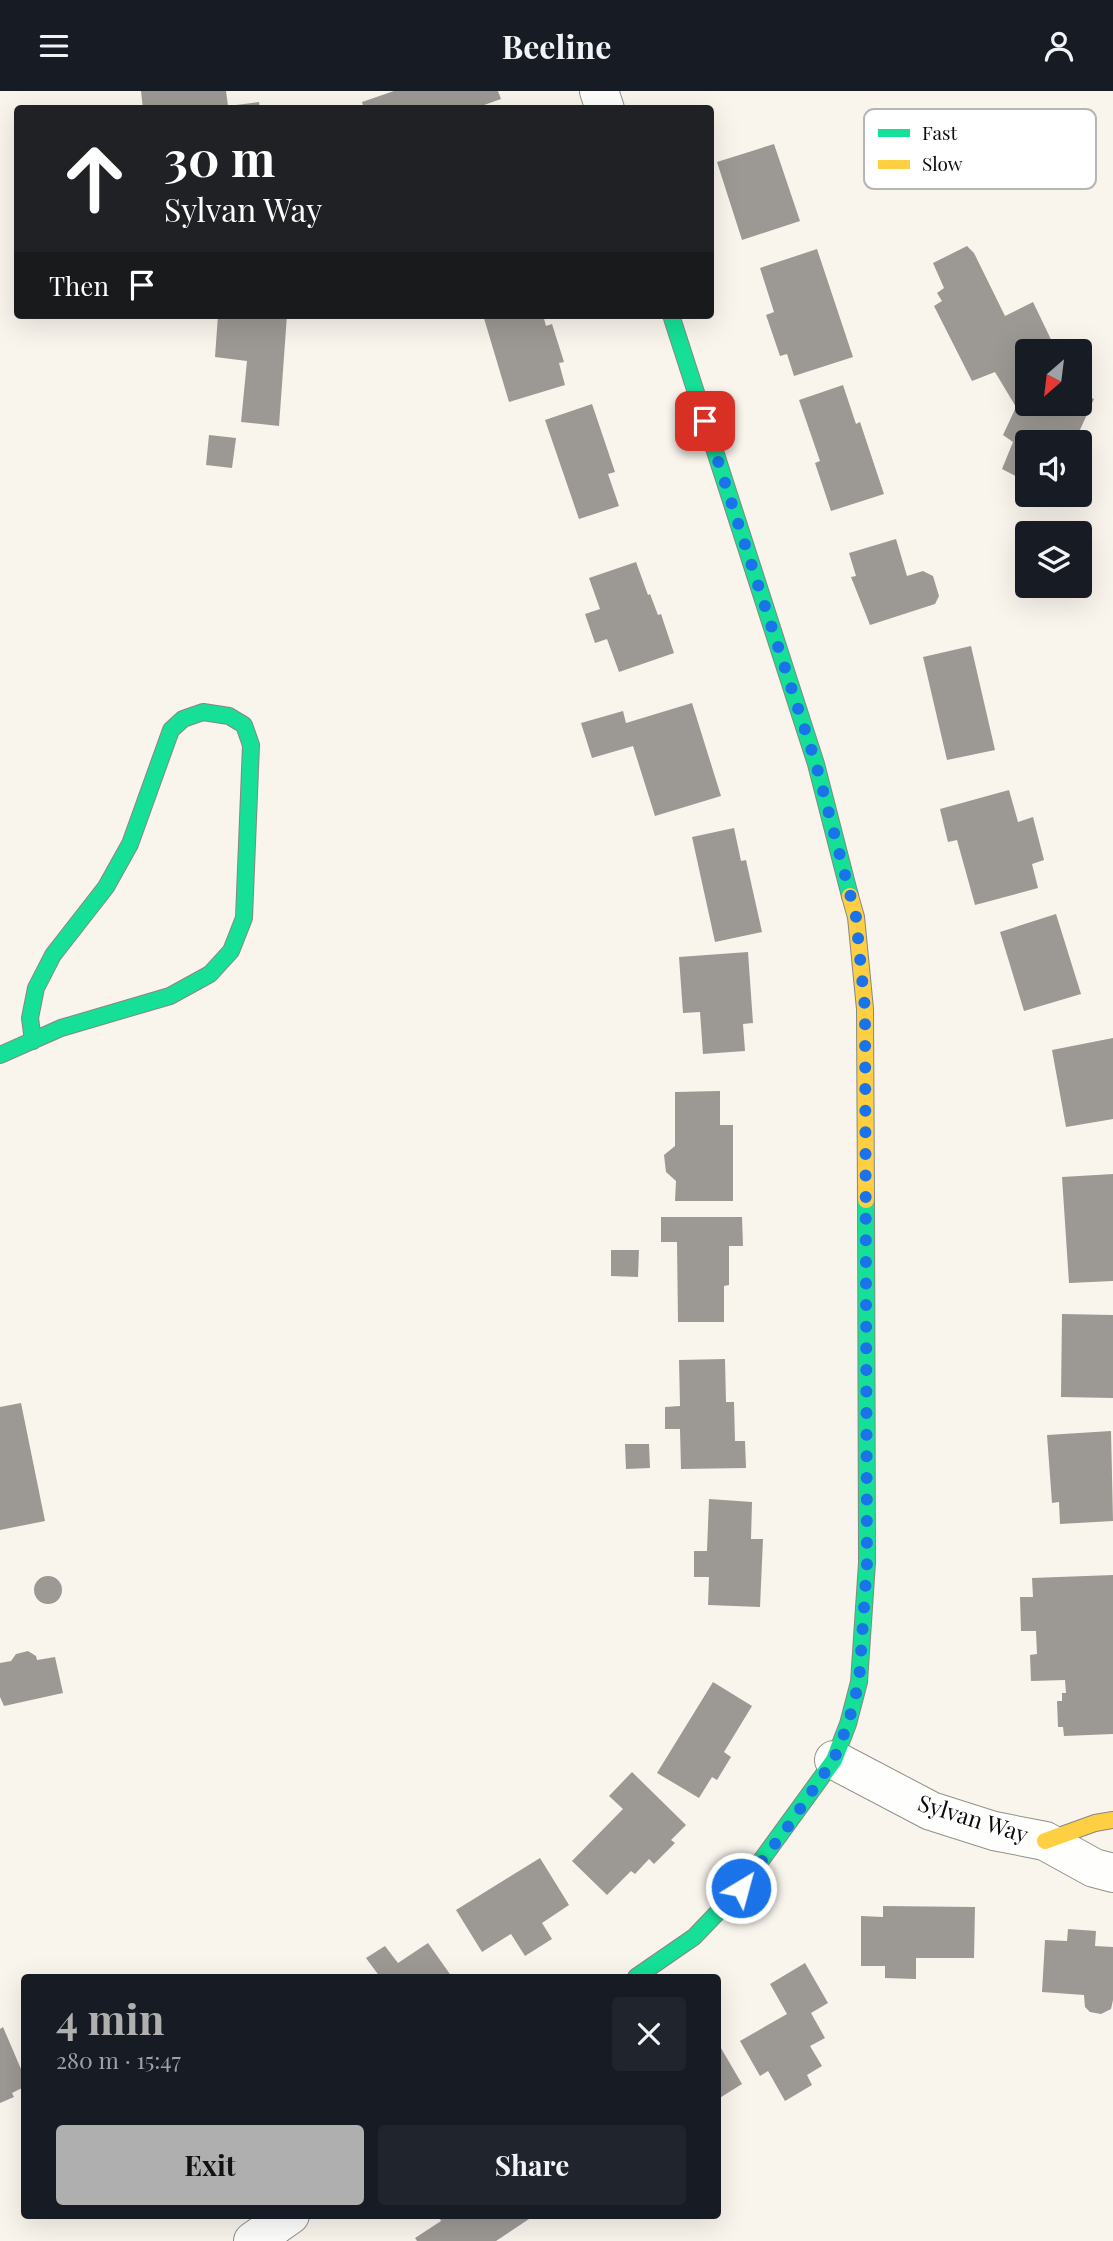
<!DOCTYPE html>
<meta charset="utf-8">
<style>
body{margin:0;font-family:"Playfair Display",serif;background:#20242c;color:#f1f3f6;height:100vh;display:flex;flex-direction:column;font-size:26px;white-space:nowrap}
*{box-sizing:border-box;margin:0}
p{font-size:23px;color:#9ea1a6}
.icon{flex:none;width:38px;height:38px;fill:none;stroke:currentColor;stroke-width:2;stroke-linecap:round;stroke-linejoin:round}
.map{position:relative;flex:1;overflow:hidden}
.drawer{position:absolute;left:21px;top:1883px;width:700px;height:245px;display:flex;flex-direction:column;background:#171b24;border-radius:7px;box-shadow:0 7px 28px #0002}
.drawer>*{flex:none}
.hud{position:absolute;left:14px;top:14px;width:700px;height:214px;border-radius:7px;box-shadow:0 7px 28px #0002;background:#202124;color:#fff;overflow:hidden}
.needle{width:46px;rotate:208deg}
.controls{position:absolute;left:1015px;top:248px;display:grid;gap:14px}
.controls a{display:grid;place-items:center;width:77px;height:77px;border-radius:7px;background:#171b24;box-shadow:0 7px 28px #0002;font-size:35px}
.pin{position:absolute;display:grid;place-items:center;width:60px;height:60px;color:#fff;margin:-30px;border-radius:14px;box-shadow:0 4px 10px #0006}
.me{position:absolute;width:77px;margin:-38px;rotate:37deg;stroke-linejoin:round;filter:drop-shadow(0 0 5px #0008)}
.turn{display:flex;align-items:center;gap:24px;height:147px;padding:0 35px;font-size:32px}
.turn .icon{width:91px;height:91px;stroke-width:2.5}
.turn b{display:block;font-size:49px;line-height:60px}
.then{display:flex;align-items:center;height:66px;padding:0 35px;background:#0003;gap:14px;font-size:26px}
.round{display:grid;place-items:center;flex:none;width:74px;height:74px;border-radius:7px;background:#20242c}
.headline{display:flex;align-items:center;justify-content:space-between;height:119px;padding:0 35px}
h1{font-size:42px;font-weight:700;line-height:52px;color:#afafaf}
.button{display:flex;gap:14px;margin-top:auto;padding:14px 35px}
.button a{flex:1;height:80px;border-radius:7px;background:#afafaf;color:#111;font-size:28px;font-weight:700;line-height:80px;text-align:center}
.button a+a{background:#20242c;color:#f1f3f6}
header{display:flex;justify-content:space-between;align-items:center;height:91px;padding:0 35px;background:#171b24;font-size:32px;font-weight:700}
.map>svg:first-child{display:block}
.building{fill:#9c9893}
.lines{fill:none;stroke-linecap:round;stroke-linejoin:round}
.street-casing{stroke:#92908c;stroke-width:40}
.fast-casing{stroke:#888683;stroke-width:18}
.slow-casing{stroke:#888683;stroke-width:18}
.street{stroke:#fefefc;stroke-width:38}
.fast{stroke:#16e098;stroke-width:16}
.slow{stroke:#ffcf43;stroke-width:16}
.route{stroke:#1a73e8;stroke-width:12;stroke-dasharray:0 21.6}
.labels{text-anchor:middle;stroke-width:7;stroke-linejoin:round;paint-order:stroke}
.street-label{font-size:23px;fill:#0a0a0a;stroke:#fff}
.key{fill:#fff;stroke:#b6b6b6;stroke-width:2}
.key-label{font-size:19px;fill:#0a0a0a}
</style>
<header><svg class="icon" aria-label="menu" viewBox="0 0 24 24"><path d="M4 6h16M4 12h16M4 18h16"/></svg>Beeline<svg class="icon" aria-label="person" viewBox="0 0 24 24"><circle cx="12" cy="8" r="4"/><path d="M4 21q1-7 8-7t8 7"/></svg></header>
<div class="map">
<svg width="1113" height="2150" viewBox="0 0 1113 2150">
<rect width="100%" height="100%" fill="#f9f5ed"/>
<path class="building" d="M141 0H226L228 15 259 11 260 18H143Z
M394 0H498L501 8 473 18H364L362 11Z
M774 53 800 130 742 149 717 71Z
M967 155 974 162 1005 225 1033 211 1057 261H1027V313H1080V302L1094 308 1074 352H1027V391L1002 378 1013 351 1003 344 1016 316 995 281 972 290 934 215 942 210 937 202 944 197 933 172Z
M817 158 853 266 794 285 787 263 780 265 766 224 774 221 760 177Z
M218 224H287L279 335 241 331 247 270 215 266Z
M483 224H543L546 235 552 233 564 271 559 272 565 294 509 311Z
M843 294 856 333 860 331 884 403 831 420 815 372 820 370 799 309Z
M592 313 615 381 608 383 619 415 579 428 545 329Z
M209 344 236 347 232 377 206 374Z
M896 448 907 485 923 480 933 485 939 505 935 513 870 534 851 486 856 485 849 462Z
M636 471 648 504 650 503 658 524 661 523 674 562 619 581 607 548 595 552 585 523 600 518 589 487Z
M971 555 995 659 947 669 923 566Z
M692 612 721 705 655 725 633 655 592 667 581 632 623 620 626 632Z
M1009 699 1018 731 1033 726 1044 769 1032 773 1038 797 975 814 957 749 948 751 940 718Z
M734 737 741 770 746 769 762 841 715 851 692 746Z
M1056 823 1081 903 1024 920 1000 841Z
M748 861 753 932 743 933 745 960 703 963 700 921 683 922 679 866Z
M1113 947V1028L1066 1036 1052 959Z
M720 1000V1034H733V1110H675L676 1090 666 1081 664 1064 675 1055V1001Z
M1113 1083V1190L1069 1192 1062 1086Z
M661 1126H742L743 1155H729V1194L724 1195V1231H678L677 1151H661Z
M611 1159H639L638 1186 611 1185Z
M1062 1223 1113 1224V1307L1061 1306Z
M725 1268 726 1311H734L735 1350H745L746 1377 681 1378 680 1338H665V1316L680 1315 679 1269Z
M21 1312 45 1430 0 1439V1316Z
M1111 1340 1113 1430 1060 1433 1059 1411 1052 1412 1047 1344Z
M625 1353H649L650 1377 626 1378Z
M709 1408 752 1411 751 1448H763L760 1516 708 1514 709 1486H694V1460H707Z
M1113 1484V1643L1064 1645 1063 1636H1058L1057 1610H1062V1602H1066L1065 1589 1031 1590 1030 1564 1037 1563 1036 1540H1021L1020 1506H1033L1032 1487Z
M34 1499a14 14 0 1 1 28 0a14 14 0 1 1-28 0Z
M28 1560 36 1565 37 1569 55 1566 63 1602 4 1615 0 1606V1572L11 1570 16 1563Z
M713 1591 752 1615 724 1661 731 1666 717 1689 712 1686 699 1707 657 1682Z
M632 1681 686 1734 671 1749 675 1752 654 1773 649 1768 635 1783 631 1780 607 1804 572 1770 623 1718 609 1705Z
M540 1767 569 1814 542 1832 552 1848 525 1865 511 1843 482 1861 456 1819Z
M883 1815 975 1816 974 1867H916V1888L885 1887V1875H861V1825L883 1826Z
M1068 1838 1096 1840 1095 1855 1113 1856V1909L1111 1918 1101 1923 1090 1921 1085 1916 1084 1904 1042 1901 1045 1849 1067 1850Z
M428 1852 452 1886H380L366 1867 385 1855 398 1872Z
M805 1872 828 1912 811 1922 825 1947 810 1955 822 1975 807 1984 812 1994 785 2010 768 1980 760 1985 740 1950 787 1923 770 1893Z
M3 1936 24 1985V1996L12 2002 14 2006 0 2012V1938Z
M718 1952 742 1993 718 2008Z
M438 2124H527L529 2128 496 2150H417L415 2147 441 2130Z"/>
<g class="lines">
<g class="street-casing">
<path id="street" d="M599 0 605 18
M834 1669 931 1720 994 1740 1045 1750 1094 1777 1113 1782
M253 2150 290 2124"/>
</g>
<g class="fast-casing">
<path id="fast" d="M671 224 816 673 850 805
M0 964 61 937 170 905 210 883 231 860 244 827 251 654 244 634 229 625 203 621 183 628 171 639 130 753 106 796 53 864 36 897 30 927 33 950
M636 1886 694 1846 741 1797 834 1669 848 1633 859 1591 867 1472 866 1109"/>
</g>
<g class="slow-casing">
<path id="slow" d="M850 805 856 826 865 918 866 1109
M1045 1750 1095 1732 1113 1729"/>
</g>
<use href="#street" class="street"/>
<use href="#fast" class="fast"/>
<use href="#slow" class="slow"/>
</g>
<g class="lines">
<path class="route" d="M705 330 816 673 856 826 865 918 867 1472 859 1591 848 1633 834 1668 785 1740 741 1797"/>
</g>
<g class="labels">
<g class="street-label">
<text transform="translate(973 1728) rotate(17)" y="8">Sylvan Way</text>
</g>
</g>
<rect x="864" y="18" width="232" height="80" rx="10" class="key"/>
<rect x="878" y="38" width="32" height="8" fill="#16e098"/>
<rect x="878" y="69" width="32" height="9" fill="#ffcf43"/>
<g class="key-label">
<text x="922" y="49">Fast</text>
<text x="922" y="80">Slow</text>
</g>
</svg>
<div class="controls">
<a><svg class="needle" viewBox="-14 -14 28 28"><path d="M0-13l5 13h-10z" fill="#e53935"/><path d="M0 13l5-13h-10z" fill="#9ea1a6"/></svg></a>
<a><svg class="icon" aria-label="sound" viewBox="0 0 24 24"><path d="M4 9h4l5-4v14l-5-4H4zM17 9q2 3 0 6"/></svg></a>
<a><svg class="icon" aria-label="layers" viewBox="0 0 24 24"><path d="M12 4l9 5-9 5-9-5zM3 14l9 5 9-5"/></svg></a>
</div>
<div class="pin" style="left:705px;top:330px;background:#d93025"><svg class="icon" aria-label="arrive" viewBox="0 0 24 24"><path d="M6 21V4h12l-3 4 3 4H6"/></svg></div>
<svg class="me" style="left:741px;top:1797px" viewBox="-20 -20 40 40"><circle r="17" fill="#1a73e8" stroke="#fff" stroke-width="3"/><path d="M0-11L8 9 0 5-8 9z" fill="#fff"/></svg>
<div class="hud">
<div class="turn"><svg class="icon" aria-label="ahead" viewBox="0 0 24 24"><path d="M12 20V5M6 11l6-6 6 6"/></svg><div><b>30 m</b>Sylvan Way</div></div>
<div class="then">Then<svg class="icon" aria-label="arrive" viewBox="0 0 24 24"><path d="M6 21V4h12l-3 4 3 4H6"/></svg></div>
</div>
<section class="drawer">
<div class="headline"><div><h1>4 min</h1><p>280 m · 15:47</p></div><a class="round"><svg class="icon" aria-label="close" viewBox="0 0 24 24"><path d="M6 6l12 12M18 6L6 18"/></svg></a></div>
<div class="button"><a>Exit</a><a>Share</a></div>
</section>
</div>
